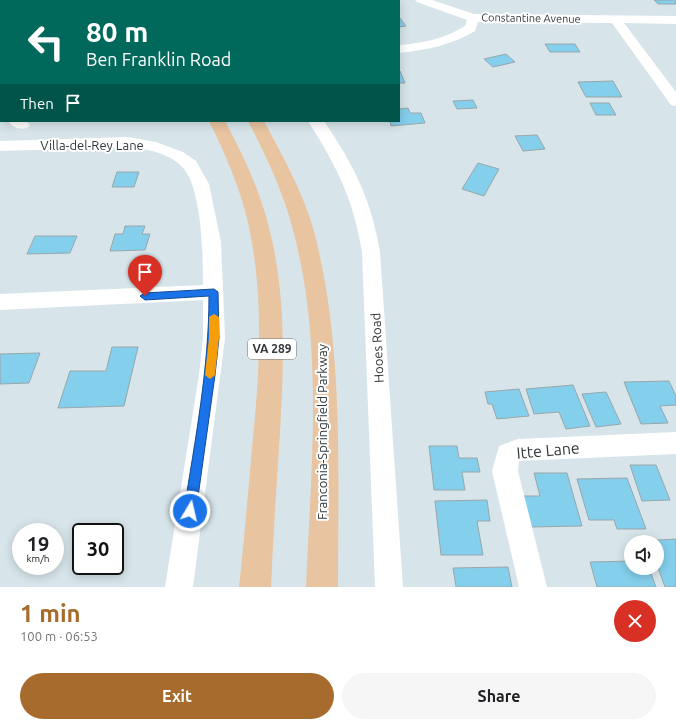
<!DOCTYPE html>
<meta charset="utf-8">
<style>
body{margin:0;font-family:Ubuntu,sans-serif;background:#f6f6f6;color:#202124;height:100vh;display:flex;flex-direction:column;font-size:15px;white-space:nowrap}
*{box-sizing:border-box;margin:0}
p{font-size:13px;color:#757577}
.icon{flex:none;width:22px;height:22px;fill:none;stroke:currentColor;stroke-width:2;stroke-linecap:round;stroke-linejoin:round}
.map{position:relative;height:587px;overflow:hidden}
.details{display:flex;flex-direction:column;background:#fff;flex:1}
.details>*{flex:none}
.hud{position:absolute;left:0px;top:0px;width:400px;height:122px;box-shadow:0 2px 10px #0003;background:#00695c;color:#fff;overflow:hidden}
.tools{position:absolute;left:624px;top:535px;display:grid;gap:8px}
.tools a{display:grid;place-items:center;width:40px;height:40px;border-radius:50%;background:#fff;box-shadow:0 2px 10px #0003;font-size:20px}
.speed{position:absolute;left:12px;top:523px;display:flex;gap:8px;font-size:20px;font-weight:700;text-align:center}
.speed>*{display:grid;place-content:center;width:52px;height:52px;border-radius:50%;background:#fff;box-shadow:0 2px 10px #0003;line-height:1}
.speed small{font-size:10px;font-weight:400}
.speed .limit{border:2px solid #111;border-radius:6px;background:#fff;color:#111}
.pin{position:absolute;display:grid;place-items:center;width:34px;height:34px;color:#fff;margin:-41px -17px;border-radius:50% 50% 50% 0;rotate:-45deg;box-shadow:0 0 4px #0007}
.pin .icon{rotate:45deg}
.me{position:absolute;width:44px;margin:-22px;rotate:9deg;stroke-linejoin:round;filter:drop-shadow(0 0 3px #0008)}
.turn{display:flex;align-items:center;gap:14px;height:84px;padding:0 20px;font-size:18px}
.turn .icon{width:52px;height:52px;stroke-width:2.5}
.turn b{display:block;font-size:28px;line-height:34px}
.then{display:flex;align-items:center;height:38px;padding:0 20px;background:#0003;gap:8px;font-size:15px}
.round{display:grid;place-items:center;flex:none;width:42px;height:42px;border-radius:21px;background:#f6f6f6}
.headline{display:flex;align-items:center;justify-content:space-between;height:68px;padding:0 20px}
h1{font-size:24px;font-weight:700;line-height:30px;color:#a76c2d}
.cta{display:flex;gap:8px;margin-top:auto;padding:8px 20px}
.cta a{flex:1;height:46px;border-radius:24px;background:#a76c2d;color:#fff;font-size:16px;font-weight:700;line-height:46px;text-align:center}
.cta a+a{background:#f6f6f6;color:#202124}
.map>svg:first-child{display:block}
.building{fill:#84cfec;stroke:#99a6ab}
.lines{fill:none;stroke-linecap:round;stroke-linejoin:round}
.minor{fill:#fff;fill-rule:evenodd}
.major{fill:#e9c4a1;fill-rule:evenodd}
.route{fill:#1a73e8;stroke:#114b97}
.slow{fill:#f59e0b}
.labels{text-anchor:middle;stroke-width:4;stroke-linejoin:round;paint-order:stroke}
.far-street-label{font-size:11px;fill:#33383b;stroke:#fff}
.shield{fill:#fff;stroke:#707476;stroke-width:1}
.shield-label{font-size:12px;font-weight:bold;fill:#33383b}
.street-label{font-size:13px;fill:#33383b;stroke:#fff}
.near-street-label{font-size:16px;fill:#33383b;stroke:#fff}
</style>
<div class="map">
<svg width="676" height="587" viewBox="0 0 676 587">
<rect width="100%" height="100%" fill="#d7e5ea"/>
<path class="building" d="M654 0H675L676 4H658Z
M399 17 406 26 399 27Z
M545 44H575L580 52H550Z
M506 54 515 62 493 67 484 59Z
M400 71 405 83H399V72Z
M613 81 622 97H586L578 82Z
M473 100 477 108 457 109 453 101Z
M590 103H609L616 115H596Z
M408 108 410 113H421L425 123 391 126 390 121H399V109Z
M537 135 545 149 523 151 515 136Z
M478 163 499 169 484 196 462 189Z
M117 172H139L134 187H112Z
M125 226H145L142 234H150L145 250 110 251 115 234H123Z
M35 236H77L70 253 27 254Z
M112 347H138L124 406 58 408 70 371H106Z
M40 353 29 383 0 384V354Z
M669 381 676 396V405L660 406 668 423 641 424 624 382Z
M573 385 590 426 566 429 559 412 534 414 526 389Z
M519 389 529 416 497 419 492 404H488L485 392Z
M606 392 621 424 596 427 582 394Z
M429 446H457L459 458H477L480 472H462L465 490H434Z
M630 465H656L670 500 642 501Z
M534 473H567L582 526 530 527 523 496H540Z
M627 478 646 529H617L614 520H589L577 479Z
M487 500 490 521H477L483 555H441L435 501Z
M676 539V587H665L657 565V542H643V541Z
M631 561V568H649L656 587H597L590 562Z
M508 567 512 587H456L453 568Z"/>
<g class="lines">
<path class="minor" d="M415 0H432L474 14 676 16V24L624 23 676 92V106L671 105 612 23 478 22 475 31C452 45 426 50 399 53V45C423 43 444 39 465 26L467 20 417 2Z
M0 106H1V115H0Z
M8 121H26L30 125 27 128C20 130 13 128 8 121Z
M308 121H324C354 166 371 198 380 252L403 587H375L362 252C353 198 337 167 308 121Z
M128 137 156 142 183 152 196 161 209 184 221 242 225 338 193 587H165L199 375 203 338V300L0 310V294L203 285C203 256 202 191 184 169 171 153 146 149 128 147L0 151V141Z
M676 432V454L519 461 518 471 547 587H519L492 471 499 446 518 439Z"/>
<path class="major" d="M61 0H76V1H61Z
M107 0H121V1H107Z
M129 0H142V1H129Z
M209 121H225C241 151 255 180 265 213 288 289 284 369 279 448 276 494 273 541 271 587H239C244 541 248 495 252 448 260 370 265 291 246 214 237 181 224 151 209 121Z
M248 121H264C283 157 303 192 314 231 344 347 338 468 338 587H306C311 469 324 345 293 230 283 191 266 156 248 121Z"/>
</g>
<path class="route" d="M214 289 218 292 219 338 215 375 196 511 194 516 190 517 186 516 184 511C195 440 209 369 209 296L145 300 140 296 145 293Z"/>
<path class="slow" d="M214 314 219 317V338L215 375 210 379 205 375 209 338V317Z"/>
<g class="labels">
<g class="far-street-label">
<text transform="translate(531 18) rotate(1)" y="4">Constantine Avenue</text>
</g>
<rect class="shield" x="248" y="339" width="48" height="20" rx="3"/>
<g class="shield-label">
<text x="272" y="353">VA 289</text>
</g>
<g class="street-label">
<text x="92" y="150">Villa-del-Rey Lane</text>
<text transform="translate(377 348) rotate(-93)" y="5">Hooes Road</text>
<text transform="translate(322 432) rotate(-90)" y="5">Franconia-Springfield Parkway</text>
</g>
<g class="near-street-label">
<text transform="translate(548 450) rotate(-5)" y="6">Itte Lane</text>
</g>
</g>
</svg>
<div class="tools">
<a><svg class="icon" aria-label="sound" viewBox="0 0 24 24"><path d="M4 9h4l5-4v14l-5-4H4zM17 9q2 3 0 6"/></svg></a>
</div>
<div class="speed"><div>19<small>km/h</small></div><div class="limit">30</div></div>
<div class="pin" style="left:145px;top:296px;background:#d93025"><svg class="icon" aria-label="arrive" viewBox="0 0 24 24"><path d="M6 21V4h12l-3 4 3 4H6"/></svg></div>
<svg class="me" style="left:190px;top:511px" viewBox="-20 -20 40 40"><circle r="17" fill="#1a73e8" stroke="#fff" stroke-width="3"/><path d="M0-11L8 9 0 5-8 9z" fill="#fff"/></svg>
<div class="hud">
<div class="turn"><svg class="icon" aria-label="left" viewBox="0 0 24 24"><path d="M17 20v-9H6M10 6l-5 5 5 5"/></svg><div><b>80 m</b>Ben Franklin Road</div></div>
<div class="then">Then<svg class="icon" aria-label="arrive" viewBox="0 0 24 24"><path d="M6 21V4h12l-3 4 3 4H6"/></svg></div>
</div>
</div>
<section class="details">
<div class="headline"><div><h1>1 min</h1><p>100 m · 06:53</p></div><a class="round" style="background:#d93025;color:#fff"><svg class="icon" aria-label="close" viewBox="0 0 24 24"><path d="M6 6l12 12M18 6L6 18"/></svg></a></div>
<div class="cta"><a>Exit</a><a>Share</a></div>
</section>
